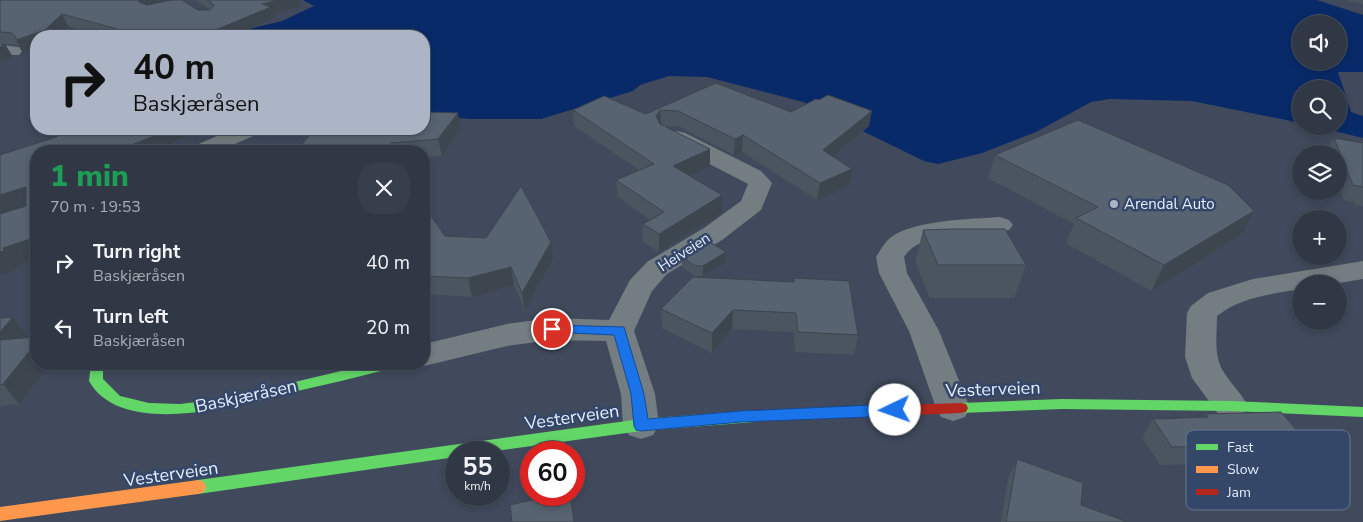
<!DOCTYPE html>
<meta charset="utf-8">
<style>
body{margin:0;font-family:"Nunito Sans",sans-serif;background:#383f4c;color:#f1f3f6;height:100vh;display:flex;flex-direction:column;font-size:19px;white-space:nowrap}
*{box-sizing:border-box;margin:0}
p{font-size:16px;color:#a8acb3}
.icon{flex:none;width:28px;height:28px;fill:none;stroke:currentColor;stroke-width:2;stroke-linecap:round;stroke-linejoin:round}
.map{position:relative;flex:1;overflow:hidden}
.sheet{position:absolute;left:30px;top:145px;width:400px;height:225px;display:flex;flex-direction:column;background:#303845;border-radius:20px;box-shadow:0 2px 8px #0003,0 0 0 1px #4b525e}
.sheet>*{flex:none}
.top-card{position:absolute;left:30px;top:30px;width:400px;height:105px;border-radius:20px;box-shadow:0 2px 8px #0003,0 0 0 1px #4b525e;background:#abb5c5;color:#111;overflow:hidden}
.buttons{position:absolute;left:1292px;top:15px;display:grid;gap:10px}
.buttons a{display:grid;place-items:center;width:55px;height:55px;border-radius:50%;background:#303845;box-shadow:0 2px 8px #0003,0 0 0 1px #4b525e;font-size:25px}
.speed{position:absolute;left:445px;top:441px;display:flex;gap:10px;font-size:25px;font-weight:700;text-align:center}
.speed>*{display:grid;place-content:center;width:65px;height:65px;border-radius:50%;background:#303845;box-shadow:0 2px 8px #0003,0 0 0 1px #4b525e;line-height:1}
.speed small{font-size:12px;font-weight:400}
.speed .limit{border:8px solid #d22;background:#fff;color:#111}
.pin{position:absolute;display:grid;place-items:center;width:42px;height:42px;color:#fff;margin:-21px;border:2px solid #fff;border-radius:50%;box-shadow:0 1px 5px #0007}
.me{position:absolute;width:55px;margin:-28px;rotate:267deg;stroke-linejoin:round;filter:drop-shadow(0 0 4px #0008)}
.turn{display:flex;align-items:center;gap:18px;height:105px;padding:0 20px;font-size:22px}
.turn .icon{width:65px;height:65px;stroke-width:2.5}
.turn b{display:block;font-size:35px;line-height:42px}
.round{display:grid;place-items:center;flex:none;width:52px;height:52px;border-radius:20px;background:#383f4c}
.summary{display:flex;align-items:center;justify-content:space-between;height:85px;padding:0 20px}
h1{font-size:30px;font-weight:800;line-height:38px;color:#1e9e55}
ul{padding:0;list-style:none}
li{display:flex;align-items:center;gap:15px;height:65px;padding:0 20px}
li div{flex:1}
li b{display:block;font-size:19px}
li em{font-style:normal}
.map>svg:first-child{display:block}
.water{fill:#082a68;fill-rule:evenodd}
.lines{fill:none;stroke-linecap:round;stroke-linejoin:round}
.street{fill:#747d81;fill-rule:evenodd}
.fast{fill:#63d668;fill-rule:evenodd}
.slow{fill:#ff974d;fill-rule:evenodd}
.jam{fill:#b3261e;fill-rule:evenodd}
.wall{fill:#4b5560}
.shaded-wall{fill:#3d454e}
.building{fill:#576370;stroke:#3d454e}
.route{fill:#1a73e8;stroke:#114b97}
.poi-dot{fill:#abb5c5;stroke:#344768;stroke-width:2}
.labels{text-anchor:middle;stroke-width:5;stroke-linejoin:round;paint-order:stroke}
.poi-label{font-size:15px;fill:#e4eefe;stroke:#344768;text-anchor:start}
.street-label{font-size:15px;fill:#e4eefe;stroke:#344768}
.near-street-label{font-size:18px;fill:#e4eefe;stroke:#344768}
.key{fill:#344768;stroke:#697995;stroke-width:1}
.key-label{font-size:14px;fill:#e4eefe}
</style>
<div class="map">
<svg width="1363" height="522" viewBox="0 0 1363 522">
<rect width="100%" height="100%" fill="#404a5c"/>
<path class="water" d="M303 0H1317L1363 15V72H1338L1351 112 1363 116V138L1314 126H1339V89H1301V123L1192 101 1110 99 1091 102 1036 132 982 153 938 164 924 161 803 102 707 77 669 76 640 85 633 91 541 119H470L424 115V36H239L241 31 282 21 314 6ZM1301 24H1339V61H1301Z"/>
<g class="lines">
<path class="street" d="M0 45 19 47 22 51 19 55H0Z
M233 129H261L258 134 219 151H191L194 146Z
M677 131 685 133 761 171 772 183 761 210 722 240 667 274 652 291 634 331 655 394 659 425 653 435 641 439 629 435 623 425 621 394 606 341 552 340 507 346 424 366 415 364H424V344L507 324 552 318 609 320 630 280 647 262 704 228 741 201 748 184 669 143 666 138 669 133Z
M1000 217 1009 220 1013 225 1009 230C979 238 922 228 904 257L907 273 939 331 970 408 965 417 953 421 941 417 936 408 909 331 879 273 876 257C880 251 884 243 890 238 912 220 972 219 1000 217Z
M1363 261V279L1333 284H1301V289C1272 294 1240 297 1217 316 1217 335 1213 358 1225 374 1232 385 1242 394 1248 406L1243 415 1231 419 1219 415 1192 378 1185 357 1187 313 1191 306 1208 293 1253 279Z"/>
<path class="fast" d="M91 364H103V379L120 396 149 403 180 404 228 398 370 364H396L394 367 389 369C357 377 325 385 293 392 242 405 122 440 89 381Z
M1062 399 1231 401 1363 407V417L1231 411 1062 409 961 413 956 412 954 408 956 404 961 403Z
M754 410 759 412 761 416 759 420 754 422 641 431 488 452H456V457L198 494 192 492 190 487 192 482 198 480 641 419Z"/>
<path class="slow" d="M198 480 204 482 206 487 204 492 198 494 0 521V507Z"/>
<path class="jam" d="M961 403 966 404 968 408 966 412 961 413 754 422 749 420 747 416 749 412 754 410Z"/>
</g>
<path class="wall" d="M0 0H168L150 5 198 10H210L196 0H299L301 7 273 14 275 18 233 36H105L68 26 23 53 18 45 0 44Z
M1346 0H1363V4Z
M716 83 791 112 869 126 833 156 849 186 817 200 742 152 734 155 678 126H665L710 166 689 175 722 213 659 252 643 242V224L650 220 618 197 616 180 639 170 574 126 573 110 646 114Z
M461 128 442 156 424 157V151H296Z
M1334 138 1363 143V206L1355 205 1354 202 1344 200 1339 188V154H1326L1325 152Z
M995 155 1254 211 1241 235 1151 291 1066 243 1074 224 988 178Z
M424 188 431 209 427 210 445 236 553 259 525 311 514 285 472 297 424 294Z
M923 230 1026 265 1014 298H930L915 262Z
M726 252 725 263 703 276H695L682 267V257Z
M794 278 858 335 854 355 795 352 794 332 732 329 712 353 662 328 661 309 794 282Z
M0 318 27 337 19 404 0 406Z
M145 364H168L156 371Z
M1206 414 1330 469 1315 487 1236 490 1217 463 1160 465 1142 437 1153 419 1204 417Z
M1017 459 1081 505 1128 522H1001L1008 479Z"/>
<path class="shaded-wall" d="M138 0H168L144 6 142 11Z
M278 0H299L301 7 273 14 275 18 233 36H194L262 4Z
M62 14 68 26 58 36H36V48L23 53 16 40Z
M5 44 13 57 0 62V46Z
M660 110 661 126 656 116Z
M872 111 869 126 820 167 823 150Z
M458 113 461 128 442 156 438 139Z
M159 129H197L160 149 161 151H116Z
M743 135 742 152 734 155 735 139Z
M710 149V166L673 183V166Z
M852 169 849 186 817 200 820 183Z
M26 187 36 203 0 216V195Z
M427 191 431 209 424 211V192Z
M722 195V213L659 252V234Z
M1254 211 1241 235 1151 291 1164 265Z
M36 237V259L16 266 17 269 0 275V252L3 248Z
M551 242 553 259 525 311 522 293Z
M726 252 725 263 703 276V266Z
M511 267 514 285 472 297 468 278Z
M733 310 732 329 712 353V333Z
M13 317 27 337 8 360 0 350V332Z
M36 343V364H50L19 404 3 384Z
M151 364H168L156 371Z"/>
<path class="building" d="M0 0H138L139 2 147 5 172 0H182L198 10H210L214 5 207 0H278L262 4 271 7 218 29 194 36H169L163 34 156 36H143L62 14 45 30 16 40V37L12 33 0 32Z
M716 83 791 112 816 99 819 100 828 95 872 111 823 150 852 169 820 183 743 135 735 139 678 111 660 110 656 116 660 124 710 149 673 166 722 195 659 234 643 224 664 212 616 180 654 164 573 110 604 96 646 114Z
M424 112 458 113 438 139 391 143 397 151H296L315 129H424Z
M1078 120 1228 185 1254 211 1164 265 1076 218 1098 207 995 155Z
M75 129H159L149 134 154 136 116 151H36V237L3 248 4 251 0 252V214L26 206V187L0 195V155L50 139Z
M1334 138 1363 143V187L1353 185Z
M272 144 278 151H250Z
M521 186 551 242 522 293 511 267 468 278 424 276V206L445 236 486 238Z
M952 229H1005L1026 265H938L923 230Z
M708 241 726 252 703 266H695L682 257Z
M693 277 794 282V278L849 281 858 335 798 332 796 313 733 310 712 333 661 309Z
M13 317 0 332V318Z
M36 337V343L3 384 0 385V340Z
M1281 412 1330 469 1250 472 1230 445 1172 447 1153 419 1208 417 1206 414Z
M1017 459 1083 483 1081 505 1128 522H1006Z
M553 495H570L574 522H512L510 505Z"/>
<path class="route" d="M552 325 624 327 644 394 648 419 741 411 895 404 900 406 902 410 900 414 895 416 741 422 641 431 636 430 634 426 631 394 614 335 548 332 546 329 548 326Z"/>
<circle class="poi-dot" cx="1114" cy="204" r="5"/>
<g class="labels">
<g class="poi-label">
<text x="1124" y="209">Arendal Auto</text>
</g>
<g class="street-label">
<text transform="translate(684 252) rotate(-33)" y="5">Heiveien</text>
</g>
<g class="near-street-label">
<text transform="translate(993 389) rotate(-2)" y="6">Vesterveien</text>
<text transform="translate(246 396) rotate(-12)" y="6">Baskjæråsen</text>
<text transform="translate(572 417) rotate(-8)" y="6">Vesterveien</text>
<text transform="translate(171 474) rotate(-8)" y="6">Vesterveien</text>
</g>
</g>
<rect x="1186" y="430" width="164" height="80" rx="8" class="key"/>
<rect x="1196" y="444" width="22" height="6" fill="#63d668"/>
<rect x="1196" y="466" width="22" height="7" fill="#ff974d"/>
<rect x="1196" y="489" width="22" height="6" fill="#b3261e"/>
<g class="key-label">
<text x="1227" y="452">Fast</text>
<text x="1227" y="474">Slow</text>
<text x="1227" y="497">Jam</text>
</g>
</svg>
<div class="buttons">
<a><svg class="icon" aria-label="sound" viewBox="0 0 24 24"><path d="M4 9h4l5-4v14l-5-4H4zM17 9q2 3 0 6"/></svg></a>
<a><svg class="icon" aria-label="search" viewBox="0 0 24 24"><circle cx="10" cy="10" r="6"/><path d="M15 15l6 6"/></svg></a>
<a><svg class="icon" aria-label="layers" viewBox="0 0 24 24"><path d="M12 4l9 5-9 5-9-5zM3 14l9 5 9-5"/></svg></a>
<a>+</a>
<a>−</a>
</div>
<div class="speed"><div>55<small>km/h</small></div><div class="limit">60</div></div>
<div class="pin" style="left:552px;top:329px;background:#d93025"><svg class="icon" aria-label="arrive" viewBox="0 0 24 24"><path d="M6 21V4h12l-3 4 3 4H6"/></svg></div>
<svg class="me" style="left:895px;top:410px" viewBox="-20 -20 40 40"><circle r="19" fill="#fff"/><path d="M0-13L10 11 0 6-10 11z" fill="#1a73e8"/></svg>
<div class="top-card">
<div class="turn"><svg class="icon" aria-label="right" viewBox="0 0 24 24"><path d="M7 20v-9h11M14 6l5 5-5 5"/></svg><div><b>40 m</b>Baskjæråsen</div></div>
</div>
<section class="sheet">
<div class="summary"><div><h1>1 min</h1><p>70 m · 19:53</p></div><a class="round"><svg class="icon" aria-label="close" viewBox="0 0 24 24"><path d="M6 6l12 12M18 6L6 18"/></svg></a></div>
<ul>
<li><svg class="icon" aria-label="right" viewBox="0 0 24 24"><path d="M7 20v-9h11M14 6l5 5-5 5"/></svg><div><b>Turn right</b><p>Baskjæråsen</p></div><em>40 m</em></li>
<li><svg class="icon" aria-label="left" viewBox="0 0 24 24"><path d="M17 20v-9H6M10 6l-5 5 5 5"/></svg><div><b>Turn left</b><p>Baskjæråsen</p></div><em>20 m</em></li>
</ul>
</section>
</div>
